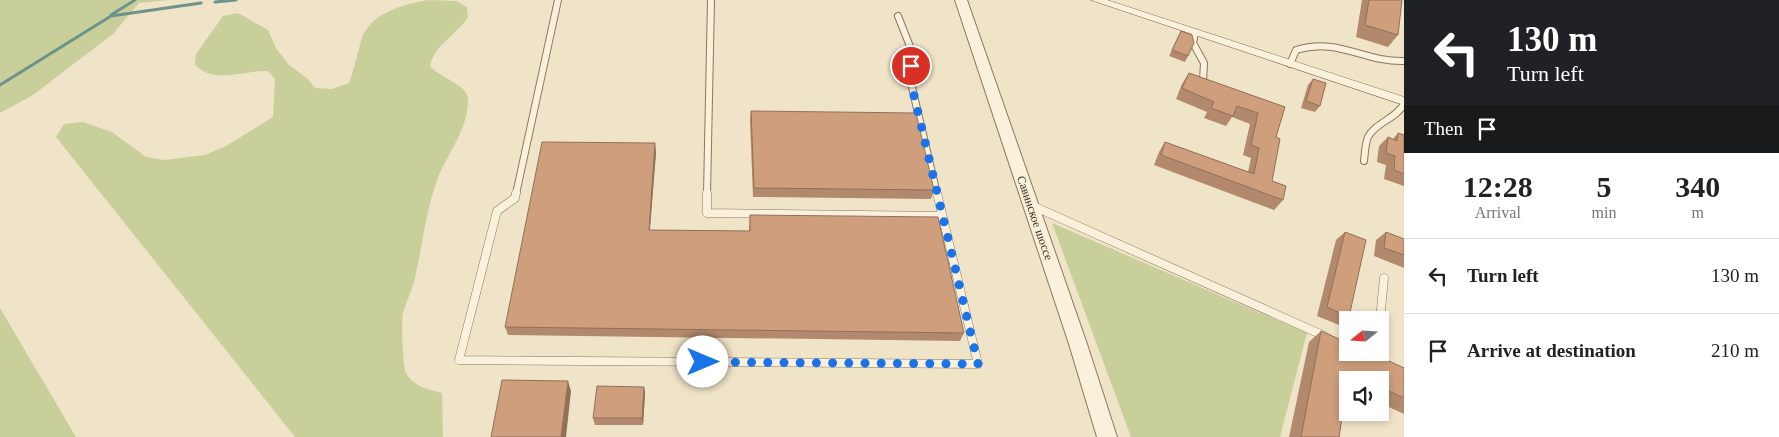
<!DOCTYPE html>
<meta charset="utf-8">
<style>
body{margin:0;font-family:Georgia,serif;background:#f2f2f2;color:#222;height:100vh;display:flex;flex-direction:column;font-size:19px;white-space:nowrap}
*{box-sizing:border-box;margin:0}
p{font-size:16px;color:#767676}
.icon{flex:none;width:28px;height:28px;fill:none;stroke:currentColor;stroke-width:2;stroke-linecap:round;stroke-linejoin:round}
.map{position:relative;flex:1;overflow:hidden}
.details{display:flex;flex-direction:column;background:#fff;width:375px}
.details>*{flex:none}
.top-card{background:#202124;color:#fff;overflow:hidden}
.needle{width:32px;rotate:252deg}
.buttons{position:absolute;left:1339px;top:311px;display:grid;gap:10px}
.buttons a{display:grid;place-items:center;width:50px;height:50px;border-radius:0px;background:#fff;box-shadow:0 2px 8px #0003;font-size:25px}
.pin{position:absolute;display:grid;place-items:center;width:42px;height:42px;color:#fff;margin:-21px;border:2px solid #fff;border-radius:50%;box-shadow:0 1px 5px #0007}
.me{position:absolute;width:55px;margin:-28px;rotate:90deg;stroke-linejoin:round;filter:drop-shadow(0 0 4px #0008)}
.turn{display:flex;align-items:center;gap:18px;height:105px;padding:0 20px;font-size:22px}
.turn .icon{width:65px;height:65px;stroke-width:2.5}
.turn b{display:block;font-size:35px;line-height:42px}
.then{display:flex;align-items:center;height:48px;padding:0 20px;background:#0003;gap:10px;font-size:19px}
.eta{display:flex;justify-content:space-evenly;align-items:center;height:85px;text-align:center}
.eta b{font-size:30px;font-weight:800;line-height:35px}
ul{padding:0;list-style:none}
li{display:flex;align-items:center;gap:15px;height:75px;padding:0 20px;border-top:1px solid #e0e0e0}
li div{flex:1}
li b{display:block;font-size:19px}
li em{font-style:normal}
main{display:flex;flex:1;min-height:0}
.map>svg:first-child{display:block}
.green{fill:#c9cf9b}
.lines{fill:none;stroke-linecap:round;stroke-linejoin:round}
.stream{stroke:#6f938a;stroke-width:3}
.service-far1-casing{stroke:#8d765c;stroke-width:8}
.service-casing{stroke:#8d765c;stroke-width:9}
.minor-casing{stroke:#8d765c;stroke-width:1}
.tertiary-casing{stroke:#8d765c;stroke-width:2}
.service-far1{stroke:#faf1dc;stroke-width:6}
.service{stroke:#faf1dc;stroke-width:8}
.minor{fill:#faf1dc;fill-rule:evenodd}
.tertiary{fill:#faf1dc;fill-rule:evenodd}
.wall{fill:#b2896c}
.shaded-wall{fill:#916f58}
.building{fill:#cf9f7d;stroke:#916f58}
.route{stroke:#1a73e8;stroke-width:9;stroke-dasharray:0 16.2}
.labels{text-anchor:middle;stroke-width:5;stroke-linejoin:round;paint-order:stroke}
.street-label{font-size:12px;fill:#3d2e20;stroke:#f7eed8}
</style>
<main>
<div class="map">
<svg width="1404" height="437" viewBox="0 0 1404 437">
<rect width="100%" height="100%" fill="#f0e4c8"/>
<path class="green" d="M0 0H169L139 3 113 34 33 95 0 113Z
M428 0 456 1 467 7 468 17C456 36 435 44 430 66 440 78 467 84 468 99 469 128 447 154 437 180 426 211 423 242 416 273 414 287 407 299 403 313 401 322 403 366 406 373 414 387 428 389 442 393L443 437H295L56 137 64 124 83 122 112 132 146 157 164 160 205 155 226 146 273 117 275 79 268 71C243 70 215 85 195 65L196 54 223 16 238 13 268 30 276 48 289 65 308 79 315 88 332 89 349 83C354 69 357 56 361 41 369 13 402 5 428 0Z
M1052 223 1307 333 1280 437H1131Z
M0 308 76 437H0Z"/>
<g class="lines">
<path class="stream" d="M215 2 236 0
M111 15 135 0
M0 85 111 16 201 3"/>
<g class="service-far1-casing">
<path id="service-far1" d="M898 16 911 49V83L937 194
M1195 33 1193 43 1204 63 1203 81
M1290 64 1296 50C1338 37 1363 62 1404 61
M1364 161C1365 153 1365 144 1368 137 1376 122 1396 119 1404 104
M516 194 558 0
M707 194 711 0"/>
</g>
<g class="service-casing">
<path id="service" d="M516 193 515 198 497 211 459 360 978 364 937 193
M707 193V213L942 216
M1033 206 1327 337
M1380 320 1384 278"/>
</g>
<g class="minor-casing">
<path id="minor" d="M1091 0H1107L1404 97V105Z"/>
</g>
<g class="tertiary-casing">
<path id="tertiary" d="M955 0H967L1087 344 1117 437H1097L1069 344Z"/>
</g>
<use href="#service-far1" class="service-far1"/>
<use href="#service" class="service"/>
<use href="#minor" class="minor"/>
<use href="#tertiary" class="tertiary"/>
</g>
<path class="wall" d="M1362 0H1402L1398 35 1388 47 1356 37Z
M1181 31 1188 56 1185 62 1169 56Z
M1189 73 1285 107 1276 137 1272 181 1283 200 1274 210 1154 165 1159 152 1165 142 1248 172 1251 158 1243 155 1250 124 1232 117 1226 126 1204 118 1207 112 1176 99 1182 84Z
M1313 79 1320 106 1315 112 1301 108 1308 85Z
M751 111 934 190 931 199 753 197 750 120Z
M1398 133 1404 135V186L1384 179 1386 165 1377 162 1379 146 1388 137 1393 139Z
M656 152 650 230 749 231 750 215 964 333 960 341 508 335 505 327Z
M1345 232 1349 317 1339 325 1317 316 1336 240Z
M1386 232 1404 239V268L1374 256 1376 240Z
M1321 331 1404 368V414L1380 403V380H1348V388H1347L1339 437H1289L1309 342Z
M644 387 645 394 643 425H595L593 418Z"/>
<path class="shaded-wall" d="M655 143 656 152 649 238V230Z
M568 381 571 391 566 437H561Z
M644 387 645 394 643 425 642 418Z"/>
<path class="building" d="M1369 0H1402L1398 35 1365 25Z
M1181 31 1192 35 1194 43 1188 56 1172 50Z
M1189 73 1285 107 1276 137 1280 139 1272 181 1286 186 1283 200 1161 155 1165 142 1254 174 1259 148 1251 145 1258 113 1237 106 1233 116 1211 108 1214 102 1182 88Z
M1313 79 1326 83 1320 106 1306 101Z
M751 111 916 113 934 190 754 188Z
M1398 133 1404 135V174L1394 170 1395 156 1386 153 1388 137 1397 141Z
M542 142 655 143 649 230 750 231V215L938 217 964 333 505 327Z
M1345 232 1366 240 1349 317 1327 307Z
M1386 232 1404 239V255L1384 248Z
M1321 331 1348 343V352H1370L1404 368V398L1380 387V380H1365L1349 373 1339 437H1301Z
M502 380 568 381 561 437H491Z
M597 386 644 387 642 418H593Z"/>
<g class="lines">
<path class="route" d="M703 362 978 364 911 83V66"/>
</g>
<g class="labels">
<g class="street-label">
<text transform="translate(1035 218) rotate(71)" y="4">Савинское шоссе</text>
</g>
</g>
</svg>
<div class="buttons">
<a><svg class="needle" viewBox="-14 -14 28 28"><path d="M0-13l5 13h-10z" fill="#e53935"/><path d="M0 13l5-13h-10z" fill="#767676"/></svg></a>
<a><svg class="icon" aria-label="sound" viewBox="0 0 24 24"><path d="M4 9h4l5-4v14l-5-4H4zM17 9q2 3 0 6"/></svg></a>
</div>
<div class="pin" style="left:911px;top:66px;background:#d93025"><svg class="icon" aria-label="arrive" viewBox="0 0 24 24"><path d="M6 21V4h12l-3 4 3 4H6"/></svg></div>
<svg class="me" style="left:703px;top:362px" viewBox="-20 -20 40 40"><circle r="19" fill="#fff"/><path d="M0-13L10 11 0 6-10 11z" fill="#1a73e8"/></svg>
</div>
<section class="details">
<div class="top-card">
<div class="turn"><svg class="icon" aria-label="left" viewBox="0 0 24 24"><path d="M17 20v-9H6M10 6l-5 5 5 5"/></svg><div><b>130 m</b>Turn left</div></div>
<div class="then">Then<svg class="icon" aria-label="arrive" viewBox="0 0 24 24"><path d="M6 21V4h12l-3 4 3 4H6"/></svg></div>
</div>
<div class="eta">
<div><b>12:28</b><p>Arrival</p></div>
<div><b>5</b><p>min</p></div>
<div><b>340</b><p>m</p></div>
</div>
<ul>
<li><svg class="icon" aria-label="left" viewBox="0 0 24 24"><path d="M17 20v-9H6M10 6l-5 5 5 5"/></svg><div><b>Turn left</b></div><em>130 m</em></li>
<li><svg class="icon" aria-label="arrive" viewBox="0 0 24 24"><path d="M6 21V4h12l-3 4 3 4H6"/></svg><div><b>Arrive at destination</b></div><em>210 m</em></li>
</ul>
</section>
</main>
